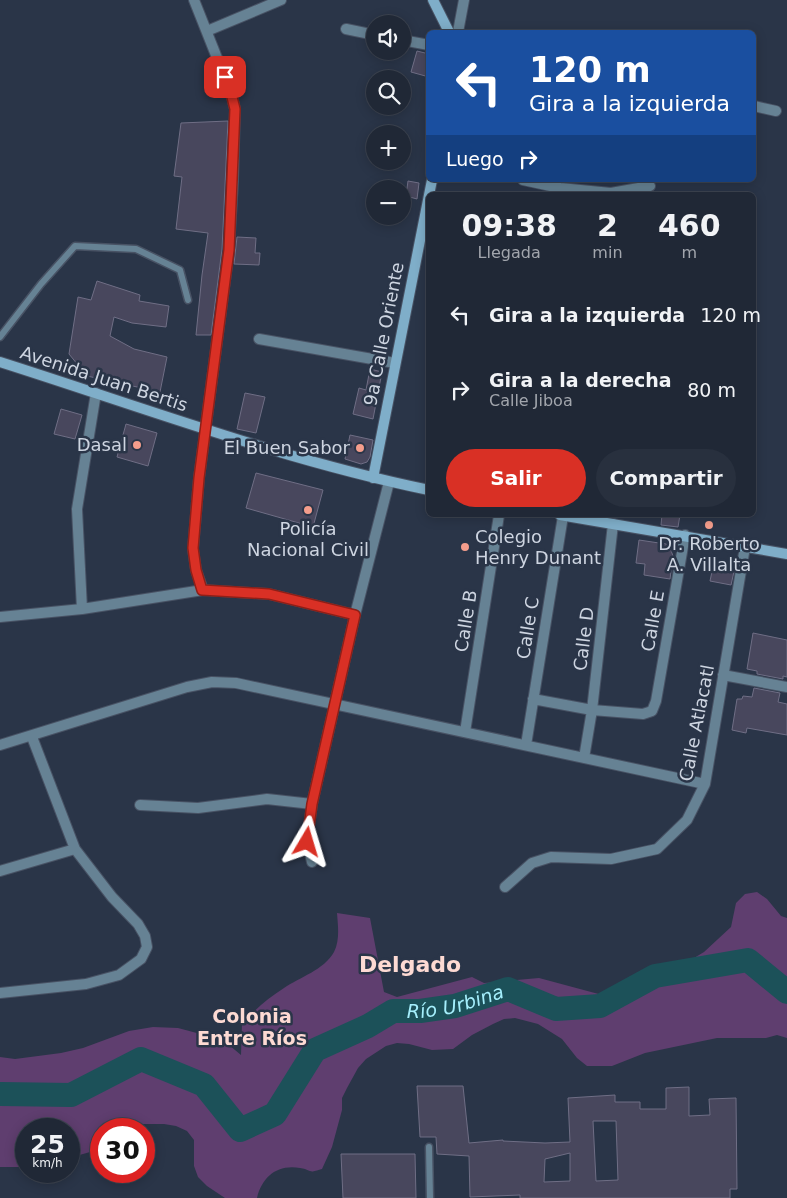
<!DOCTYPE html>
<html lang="es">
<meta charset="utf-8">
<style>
body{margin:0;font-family:"DejaVu Sans",sans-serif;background:#28303e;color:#f1f3f6;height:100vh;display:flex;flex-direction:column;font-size:19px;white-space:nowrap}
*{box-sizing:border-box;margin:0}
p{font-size:16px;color:#a2a6ad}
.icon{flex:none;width:28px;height:28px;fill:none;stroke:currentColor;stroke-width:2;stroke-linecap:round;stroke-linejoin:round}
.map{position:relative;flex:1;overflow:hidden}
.drawer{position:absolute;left:426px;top:192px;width:330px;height:325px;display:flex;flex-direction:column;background:#202836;border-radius:8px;box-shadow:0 2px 12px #0003,0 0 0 1px #3d4451}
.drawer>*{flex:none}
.guide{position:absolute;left:426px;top:30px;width:330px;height:152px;border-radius:8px;box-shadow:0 2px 12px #0003,0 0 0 1px #3d4451;background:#1a4fa0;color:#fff;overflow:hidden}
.tools{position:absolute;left:366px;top:15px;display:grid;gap:10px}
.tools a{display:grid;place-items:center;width:45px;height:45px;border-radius:50%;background:#202836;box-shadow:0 2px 12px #0003,0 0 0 1px #3d4451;font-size:25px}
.speed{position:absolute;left:15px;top:1118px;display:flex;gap:10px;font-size:25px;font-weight:700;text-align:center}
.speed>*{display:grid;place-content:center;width:65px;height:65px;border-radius:50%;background:#202836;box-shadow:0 2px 12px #0003,0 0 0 1px #3d4451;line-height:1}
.speed small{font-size:12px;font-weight:400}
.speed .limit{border:8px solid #d22;background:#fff;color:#111}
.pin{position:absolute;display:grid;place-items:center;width:42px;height:42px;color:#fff;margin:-21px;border-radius:10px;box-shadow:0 2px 8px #0006}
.me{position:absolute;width:55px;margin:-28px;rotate:7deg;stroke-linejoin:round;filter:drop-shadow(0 0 4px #0008)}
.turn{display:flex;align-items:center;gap:18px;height:105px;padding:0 20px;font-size:22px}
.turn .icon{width:65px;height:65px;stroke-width:2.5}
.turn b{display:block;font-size:35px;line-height:42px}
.then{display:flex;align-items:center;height:48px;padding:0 20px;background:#0003;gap:10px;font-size:19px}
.eta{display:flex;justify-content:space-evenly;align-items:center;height:85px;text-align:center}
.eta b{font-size:30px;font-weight:700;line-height:35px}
.primary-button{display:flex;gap:10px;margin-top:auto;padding:10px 20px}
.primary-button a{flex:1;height:58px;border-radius:30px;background:#d93025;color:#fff;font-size:20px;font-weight:700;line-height:58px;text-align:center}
.primary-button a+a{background:#28303e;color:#f1f3f6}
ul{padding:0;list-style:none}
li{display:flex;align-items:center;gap:15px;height:75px;padding:0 20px}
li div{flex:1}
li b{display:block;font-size:19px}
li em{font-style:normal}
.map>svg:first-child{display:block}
.green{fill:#5f3e6f}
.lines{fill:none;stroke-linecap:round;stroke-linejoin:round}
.river{stroke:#1c5159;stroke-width:24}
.building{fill:#48475d;stroke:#6f6e85;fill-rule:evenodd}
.lane-casing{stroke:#485264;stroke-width:9}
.street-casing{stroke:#485264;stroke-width:12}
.secondary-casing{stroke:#485264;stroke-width:12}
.lane{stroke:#668294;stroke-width:6}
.street{stroke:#668294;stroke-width:10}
.secondary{stroke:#7faec9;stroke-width:10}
.route-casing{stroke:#8d1f18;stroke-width:12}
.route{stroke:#d93025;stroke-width:9}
.poi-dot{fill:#f49d8c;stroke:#2a3548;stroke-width:2}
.labels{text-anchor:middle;stroke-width:5;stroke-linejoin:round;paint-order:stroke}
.street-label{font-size:18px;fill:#ced5e1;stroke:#2a3548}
.poi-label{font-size:18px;fill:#ced5e1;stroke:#2a3548;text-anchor:end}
.water-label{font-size:19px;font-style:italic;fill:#a5effc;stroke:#2a3548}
.neighbourhood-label{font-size:19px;font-weight:bold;fill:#fddad3;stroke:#2a3548}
.district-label{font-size:22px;font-weight:bold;fill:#fddad3;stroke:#2a3548}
</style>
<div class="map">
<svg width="787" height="1198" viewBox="0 0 787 1198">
<rect width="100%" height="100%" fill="#2a3548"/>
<path class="green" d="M757 892 767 899 781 916 787 918V1038L777 1035 766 1038H717L645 1053 612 1066H587L577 1058 562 1039 538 1024 515 1018 504 1019 493 1024 472 1035 453 1049 432 1050 409 1044 397 1043 386 1046 366 1059 358 1068 347 1088 342 1098V1110L332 1147 322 1169C307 1174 313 1170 300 1168 277 1164 262 1177 257 1198H225L207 1186 198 1177 194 1166V1140L187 1131 176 1126 164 1124H140L123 1129H101V1142L90 1152 69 1158V1129H26V1167H0V1057L15 1059 61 1053 83 1048 129 1031 153 1027 178 1028 223 1040 241 1055 242 1023C255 1010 268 998 284 988 300 977 324 970 334 952 340 940 338 926 337 913L370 918 384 992 397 997 472 977 484 983 539 978 606 996 670 964 694 958 704 952 731 927 736 903 745 894Z"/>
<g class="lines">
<path class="river" id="s1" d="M0 1094 71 1095 141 1059 204 1085 240 1130 275 1114 315 1050 368 1026 393 1011H420L455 1006 508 989 556 1009 600 1006 655 976 748 960 787 992"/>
</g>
<path class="building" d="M417 51 429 54V77L411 72Z
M228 121 222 249 211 335H196L202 275 208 233 176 229 182 177 174 176 181 123Z
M408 181 419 183 417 199 406 196Z
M237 237 256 238 255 253H260L259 265 234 264Z
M97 281 140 295 139 301 169 306 166 327 132 323 114 317 110 336 134 349 167 357 160 392 87 376 69 354 78 297 91 300Z
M370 369 382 372 373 419 353 414 359 388 366 390Z
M245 393 265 397 256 433 237 429Z
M61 409 82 415 75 439 54 434Z
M126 424 157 433 148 466 117 457Z
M350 435 373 440 370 457 367 462 361 464 345 459Z
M256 473 323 490 313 527 246 508Z
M662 515H680L678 527 661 525Z
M639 540 659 543V542L669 545 673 556 670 579 644 575 645 564 636 563Z
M714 562 735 567 731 585 710 581Z
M753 633 787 640V677L783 676V679L757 674V671L747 669Z
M754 688 780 693 778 702 787 704V735L747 728 746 733 732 730 737 699H742L743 696 752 697Z
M417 1086H463L469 1143 503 1140V1141L545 1143 570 1142 568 1098 615 1095V1102H640V1109H666V1088L689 1087V1116L710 1115 709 1099 736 1098 737 1189H730V1198H520V1195L470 1197 469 1156 437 1154 436 1137H420ZM593 1121H616L618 1180 596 1181ZM570 1153V1181L544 1182 545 1159Z
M341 1154H415L416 1198H343Z"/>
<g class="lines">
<g class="lane-casing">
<path id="lane" d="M0 337 41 284 75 246 136 249 180 270 188 300
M429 1147 430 1198"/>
</g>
<g class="street-casing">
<path id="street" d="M194 0 231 93 235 109 233 181 229 250 199 478 193 549 196 570 203 590
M346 29 375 35
M207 31 281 0
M458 32 464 0
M402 40 429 45
M754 106 776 111
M523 180 560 188 611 193 650 186
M259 339 395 363
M82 609 77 509 96 393
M0 617 82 609 203 590 269 594 355 615
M723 675 787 687
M533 699 592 710 643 714 652 711 656 701 685 535
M465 732 499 515
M0 745 187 687 212 682 236 683 705 784
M526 745 563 516
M584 758 592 710 613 524
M140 805 198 808 267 799 312 804
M312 862 307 841 312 804 355 615 389 482
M0 871 75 849
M505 887 532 863 551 857 611 859 657 849 687 820 705 784 745 547
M0 993 86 984 119 975 141 959 147 947 145 936 138 924 112 897 75 849 32 737"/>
</g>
<g class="secondary-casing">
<path id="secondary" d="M433 0 449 32
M429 195 432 180
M0 362C142 407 283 460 429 490
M373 478 429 195
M560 515 787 554"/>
</g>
<use href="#lane" class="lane"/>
<use href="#street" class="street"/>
<use href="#secondary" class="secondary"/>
</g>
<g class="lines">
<g class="route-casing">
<path id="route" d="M225 77 231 93 235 109 229 250 199 478 193 548 196 570 202 590 269 594 355 615 312 804 307 842"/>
</g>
<use href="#route" class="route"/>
</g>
<g class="poi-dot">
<circle cx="137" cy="445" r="5"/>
<circle cx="360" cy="448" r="5"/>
<circle cx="308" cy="510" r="5"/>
<circle cx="709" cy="525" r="5"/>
<circle cx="465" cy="547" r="5"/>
</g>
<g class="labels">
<g class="street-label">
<text transform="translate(384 334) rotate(-79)" y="6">9a Calle Oriente</text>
<text transform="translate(104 379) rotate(18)" y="6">Avenida Juan Bertis</text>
<text transform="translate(466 621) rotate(-81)" y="6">Calle B</text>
<text transform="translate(653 621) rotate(-80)" y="6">Calle E</text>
<text transform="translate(528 628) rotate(-81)" y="6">Calle C</text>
<text transform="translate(584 639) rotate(-83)" y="6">Calle D</text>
<text transform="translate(697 723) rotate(-79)" y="6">Calle Atlacatl</text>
</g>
<g class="poi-label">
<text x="127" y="451">Dasal</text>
<text x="350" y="454">El Buen Sabor</text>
<text x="308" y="535" text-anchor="middle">Policía<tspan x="308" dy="21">Nacional Civil</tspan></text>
<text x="475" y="543" text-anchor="start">Colegio<tspan x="475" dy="21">Henry Dunant</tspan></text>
<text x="709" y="550" text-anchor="middle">Dr. Roberto<tspan x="709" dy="21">A. Villalta</tspan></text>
</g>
<g class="water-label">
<text dy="7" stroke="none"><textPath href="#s1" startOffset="540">Río Urbina</textPath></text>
</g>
<g class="neighbourhood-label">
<text x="252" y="1023">Colonia<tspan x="252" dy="22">Entre Ríos</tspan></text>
</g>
<g class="district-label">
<text x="410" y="972">Delgado</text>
</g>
</g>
</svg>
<div class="tools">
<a><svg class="icon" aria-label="sound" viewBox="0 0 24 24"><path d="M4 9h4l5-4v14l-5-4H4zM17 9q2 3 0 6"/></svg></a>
<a><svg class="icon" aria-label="search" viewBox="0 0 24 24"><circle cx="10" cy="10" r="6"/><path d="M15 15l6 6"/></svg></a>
<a>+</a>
<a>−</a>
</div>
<div class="speed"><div>25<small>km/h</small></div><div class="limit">30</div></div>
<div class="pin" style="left:225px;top:77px;background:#d93025"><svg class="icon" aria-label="arrive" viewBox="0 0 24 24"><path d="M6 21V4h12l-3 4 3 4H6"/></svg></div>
<svg class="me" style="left:307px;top:842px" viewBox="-20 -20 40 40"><path d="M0-17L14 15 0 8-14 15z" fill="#d93025" stroke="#fff" stroke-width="4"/></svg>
<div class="guide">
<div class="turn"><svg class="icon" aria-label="left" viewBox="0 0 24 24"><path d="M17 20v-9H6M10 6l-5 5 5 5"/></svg><div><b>120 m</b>Gira a la izquierda</div></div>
<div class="then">Luego<svg class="icon" aria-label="right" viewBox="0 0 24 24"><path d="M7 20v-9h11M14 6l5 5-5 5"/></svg></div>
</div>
<section class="drawer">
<div class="eta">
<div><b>09:38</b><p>Llegada</p></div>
<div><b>2</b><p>min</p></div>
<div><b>460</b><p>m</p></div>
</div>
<ul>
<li><svg class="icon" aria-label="left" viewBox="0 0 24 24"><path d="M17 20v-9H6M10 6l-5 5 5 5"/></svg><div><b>Gira a la izquierda</b></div><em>120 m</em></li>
<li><svg class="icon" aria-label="right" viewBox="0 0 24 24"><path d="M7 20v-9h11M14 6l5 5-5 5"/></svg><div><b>Gira a la derecha</b><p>Calle Jiboa</p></div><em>80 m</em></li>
</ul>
<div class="primary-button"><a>Salir</a><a>Compartir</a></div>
</section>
</div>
